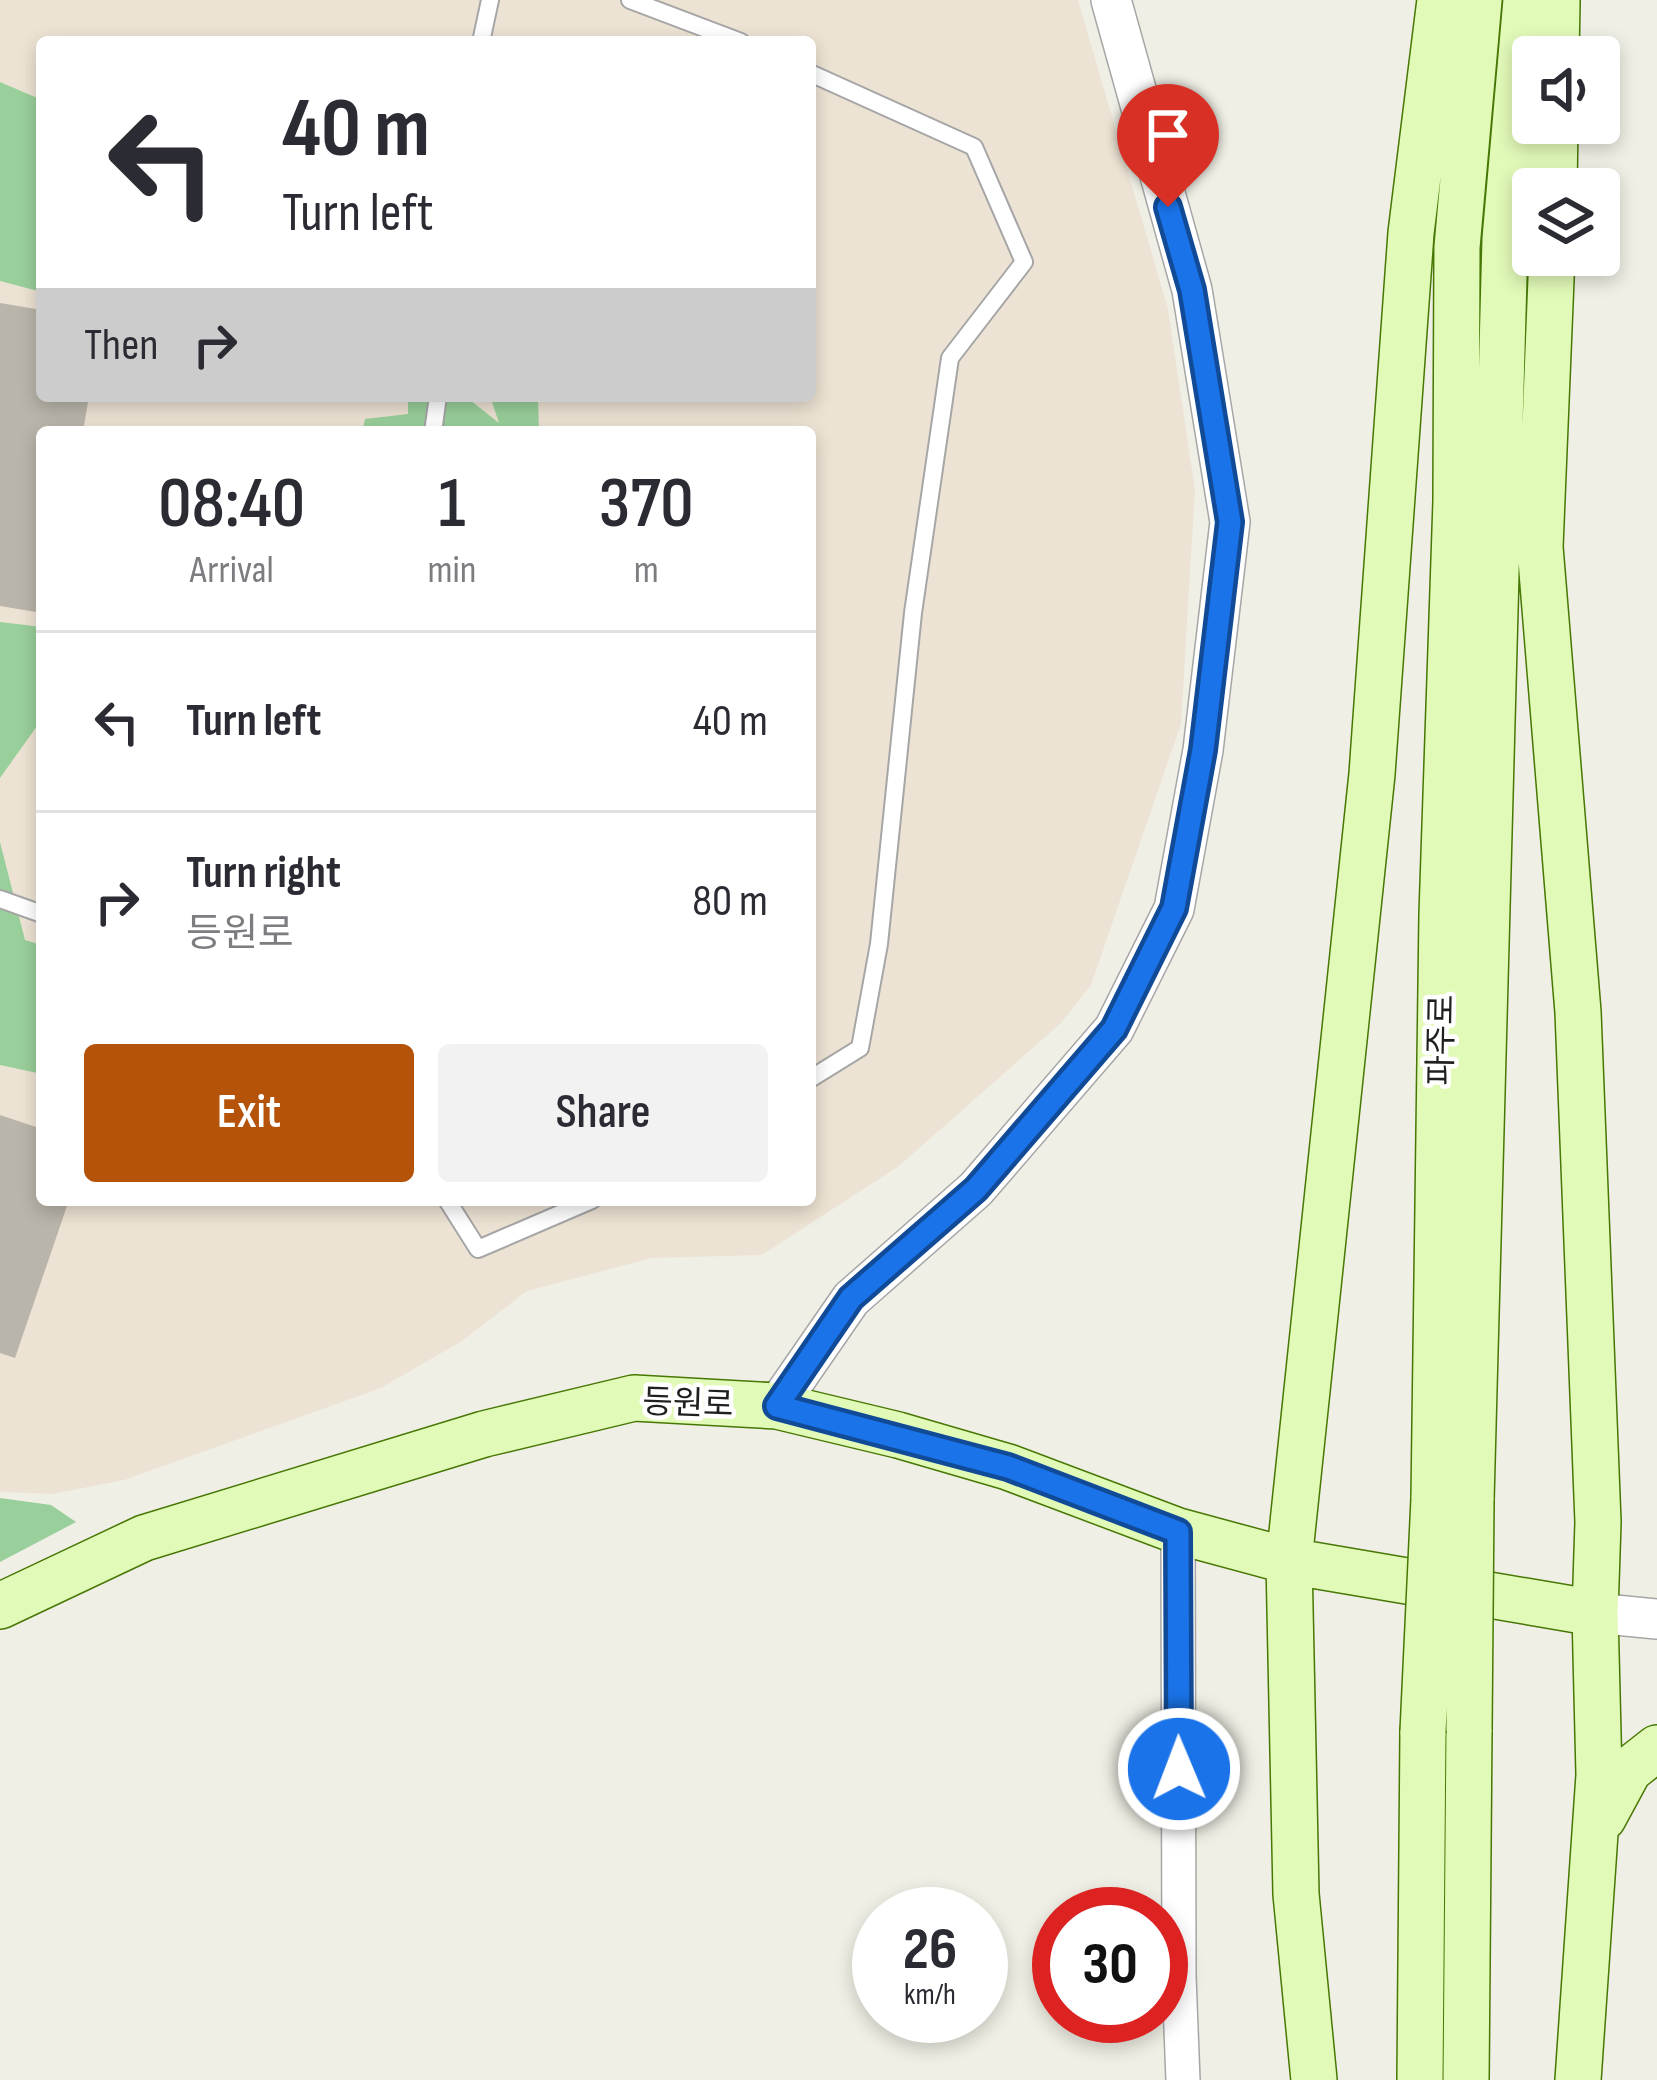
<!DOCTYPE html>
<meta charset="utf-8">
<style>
body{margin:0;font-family:"Sofia Sans Condensed","Noto Sans KR",sans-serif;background:#f2f2f3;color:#2b2b33;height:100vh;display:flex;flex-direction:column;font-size:45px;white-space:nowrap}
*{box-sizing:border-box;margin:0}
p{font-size:39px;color:#7c7c81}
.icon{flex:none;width:66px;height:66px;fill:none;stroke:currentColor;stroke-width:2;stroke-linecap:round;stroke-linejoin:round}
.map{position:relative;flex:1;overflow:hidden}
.sheet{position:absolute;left:36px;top:426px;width:780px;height:780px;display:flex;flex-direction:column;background:#fff;border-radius:12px;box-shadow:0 6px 18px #0003}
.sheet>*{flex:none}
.hud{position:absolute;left:36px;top:36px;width:780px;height:366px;border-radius:12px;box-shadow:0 6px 18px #0003;background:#fff;color:#2b2b33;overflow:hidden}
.tools{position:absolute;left:1512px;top:36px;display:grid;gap:24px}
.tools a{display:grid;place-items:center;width:108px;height:108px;border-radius:12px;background:#fff;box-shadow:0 6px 18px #0003;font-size:60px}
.speed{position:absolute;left:852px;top:1887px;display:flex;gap:24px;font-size:60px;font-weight:700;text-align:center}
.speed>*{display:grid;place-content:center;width:156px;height:156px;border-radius:50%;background:#fff;box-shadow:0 6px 18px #0003;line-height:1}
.speed small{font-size:30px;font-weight:400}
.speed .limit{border:18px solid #d22;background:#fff;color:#111}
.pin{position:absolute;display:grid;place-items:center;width:102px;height:102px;color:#fff;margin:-123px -51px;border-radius:50% 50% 50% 0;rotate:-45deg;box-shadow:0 0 12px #0007}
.pin .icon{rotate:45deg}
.me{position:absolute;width:132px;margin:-66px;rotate:359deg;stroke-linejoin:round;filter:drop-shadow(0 0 9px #0008)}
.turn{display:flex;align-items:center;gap:42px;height:252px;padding:0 48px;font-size:54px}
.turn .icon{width:156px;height:156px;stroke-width:2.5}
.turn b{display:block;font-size:84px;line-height:102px}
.then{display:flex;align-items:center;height:114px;padding:0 48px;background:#0003;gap:24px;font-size:45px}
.eta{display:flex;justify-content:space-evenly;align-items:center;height:204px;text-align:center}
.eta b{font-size:72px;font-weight:600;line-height:84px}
.primary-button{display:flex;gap:24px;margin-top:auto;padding:24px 48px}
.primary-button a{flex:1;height:138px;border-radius:12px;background:#b45309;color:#fff;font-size:48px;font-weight:600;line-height:138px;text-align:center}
.primary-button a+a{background:#f2f2f3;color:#2b2b33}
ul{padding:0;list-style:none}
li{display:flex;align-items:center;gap:36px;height:180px;padding:0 48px;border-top:3px solid #e1e1e2}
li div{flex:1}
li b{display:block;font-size:45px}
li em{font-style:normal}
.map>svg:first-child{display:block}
.military{fill:#ede3d4;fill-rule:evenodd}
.forest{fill:#99cf9a}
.building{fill:#b9b5aa}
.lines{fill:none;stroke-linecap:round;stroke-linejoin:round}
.service-casing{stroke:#a6a6a6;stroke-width:20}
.minor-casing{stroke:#a6a6a6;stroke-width:36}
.tertiary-casing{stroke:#a6a6a6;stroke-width:42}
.secondary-casing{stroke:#477704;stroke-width:48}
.service{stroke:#fff;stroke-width:16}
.minor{stroke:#fff;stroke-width:33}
.tertiary{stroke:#fff;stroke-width:39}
.secondary{stroke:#e2fab8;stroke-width:45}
.secondary-bridge-casing{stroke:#477704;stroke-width:48;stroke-linecap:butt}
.secondary-bridge{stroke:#e2fab8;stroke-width:45}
.route-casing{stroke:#114b97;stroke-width:30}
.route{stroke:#1a73e8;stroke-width:21}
.labels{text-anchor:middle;stroke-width:9;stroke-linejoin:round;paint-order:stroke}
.street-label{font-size:33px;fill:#1f1f1f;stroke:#fff}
</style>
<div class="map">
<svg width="1657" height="2080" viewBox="0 0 1657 2080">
<rect width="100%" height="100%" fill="#f0efe5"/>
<path class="military" d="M0 0H1078L1168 309 1195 490 1181 724 1091 985 1061 1023 899 1166 762 1255 652 1258 527 1291 462 1341 381 1388 124 1480 52 1494 0 1492ZM42 42H810V396H42ZM42 432H810V1200H42Z"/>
<path class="forest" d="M0 82 42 100V292L0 281Z
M408 396H465L499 423 490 396H538L539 432H362L365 419 408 414Z
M0 622 42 627V719L0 778Z
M0 842 25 940 42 945V1074L0 1065Z
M0 1498 51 1505 76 1522 0 1562Z"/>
<path class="building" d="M0 303 42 310V396H89L83 432H42V613L0 606Z
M0 1115 42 1129V1200H69L15 1358 0 1353Z"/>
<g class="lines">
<g class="service-casing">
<path id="service" d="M630 0 741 42
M481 42 490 0
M810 73 974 147 1024 262 950 358 913 613 879 944 860 1048 810 1079
M433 432 438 396
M0 899 42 914
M447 1200 478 1249 592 1200"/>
</g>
<g class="minor-casing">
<path id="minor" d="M1178 1531 1179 1977 1183 2080"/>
</g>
<g class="tertiary-casing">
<path id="tertiary" d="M777 1406 851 1299 976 1189 1114 1029 1174 909 1203 750 1230 522 1192 290 1111 0
M1595 1613 1657 1619"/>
</g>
<g class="secondary-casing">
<path id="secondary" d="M1556 57 1557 0
M1554 189 1555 123
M1552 255 1540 547 1578 1012 1598 1522 1595 1613 1599 1775 1578 2080
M1434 1499 1442 914 1456 501 1457 247 1479 0
M1471 1500 1505 239 1526 0
M0 1606 144 1538 484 1434 634 1398 777 1406 898 1435 1008 1467 1178 1531 1289 1561 1595 1613
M1603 1818 1629 1770 1657 1748
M1314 2080 1296 1894 1289 1561 1372 774 1411 233 1440 0
M1420 2080 1423 1732
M1466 2080 1469 1729"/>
</g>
<use href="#service" class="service"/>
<use href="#minor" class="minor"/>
<use href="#tertiary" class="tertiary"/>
<use href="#secondary" class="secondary"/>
<g class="secondary-bridge-casing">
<path id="secondary-bridge" d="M1469 1729 1471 1500
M1423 1732 1434 1499"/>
</g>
<use href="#secondary-bridge" class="secondary-bridge"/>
</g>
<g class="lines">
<g class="route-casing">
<path id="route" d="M1168 207 1192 290 1230 522 1203 750 1174 908 1114 1029 976 1189 851 1298 777 1406 1008 1467 1178 1532 1179 1769"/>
</g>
<use href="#route" class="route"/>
</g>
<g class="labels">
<g class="street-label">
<text transform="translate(1440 1040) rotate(-89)" y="12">파주로</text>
<text transform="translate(688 1402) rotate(2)" y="12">등원로</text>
</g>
</g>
</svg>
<div class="tools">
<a><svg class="icon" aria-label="sound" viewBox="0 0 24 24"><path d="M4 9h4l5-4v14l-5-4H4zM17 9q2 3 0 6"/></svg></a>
<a><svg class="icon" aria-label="layers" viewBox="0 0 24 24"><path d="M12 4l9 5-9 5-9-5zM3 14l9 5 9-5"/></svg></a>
</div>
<div class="speed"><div>26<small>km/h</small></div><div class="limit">30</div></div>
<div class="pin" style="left:1168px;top:207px;background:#d93025"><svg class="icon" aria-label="arrive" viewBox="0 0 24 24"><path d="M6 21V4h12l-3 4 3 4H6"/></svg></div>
<svg class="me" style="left:1179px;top:1769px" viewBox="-20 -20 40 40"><circle r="17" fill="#1a73e8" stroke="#fff" stroke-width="3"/><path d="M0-11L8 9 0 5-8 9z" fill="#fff"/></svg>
<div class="hud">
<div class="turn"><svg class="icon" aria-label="left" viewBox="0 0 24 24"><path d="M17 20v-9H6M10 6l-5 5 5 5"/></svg><div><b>40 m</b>Turn left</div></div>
<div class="then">Then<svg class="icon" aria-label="right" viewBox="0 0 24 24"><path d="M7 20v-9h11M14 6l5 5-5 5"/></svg></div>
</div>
<section class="sheet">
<div class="eta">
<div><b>08:40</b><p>Arrival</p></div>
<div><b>1</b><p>min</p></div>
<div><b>370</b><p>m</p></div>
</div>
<ul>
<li><svg class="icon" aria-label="left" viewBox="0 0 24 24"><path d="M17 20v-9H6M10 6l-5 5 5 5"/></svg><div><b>Turn left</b></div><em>40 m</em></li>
<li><svg class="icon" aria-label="right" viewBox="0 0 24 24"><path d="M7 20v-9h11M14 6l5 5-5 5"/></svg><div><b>Turn right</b><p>등원로</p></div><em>80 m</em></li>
</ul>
<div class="primary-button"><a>Exit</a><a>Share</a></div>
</section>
</div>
